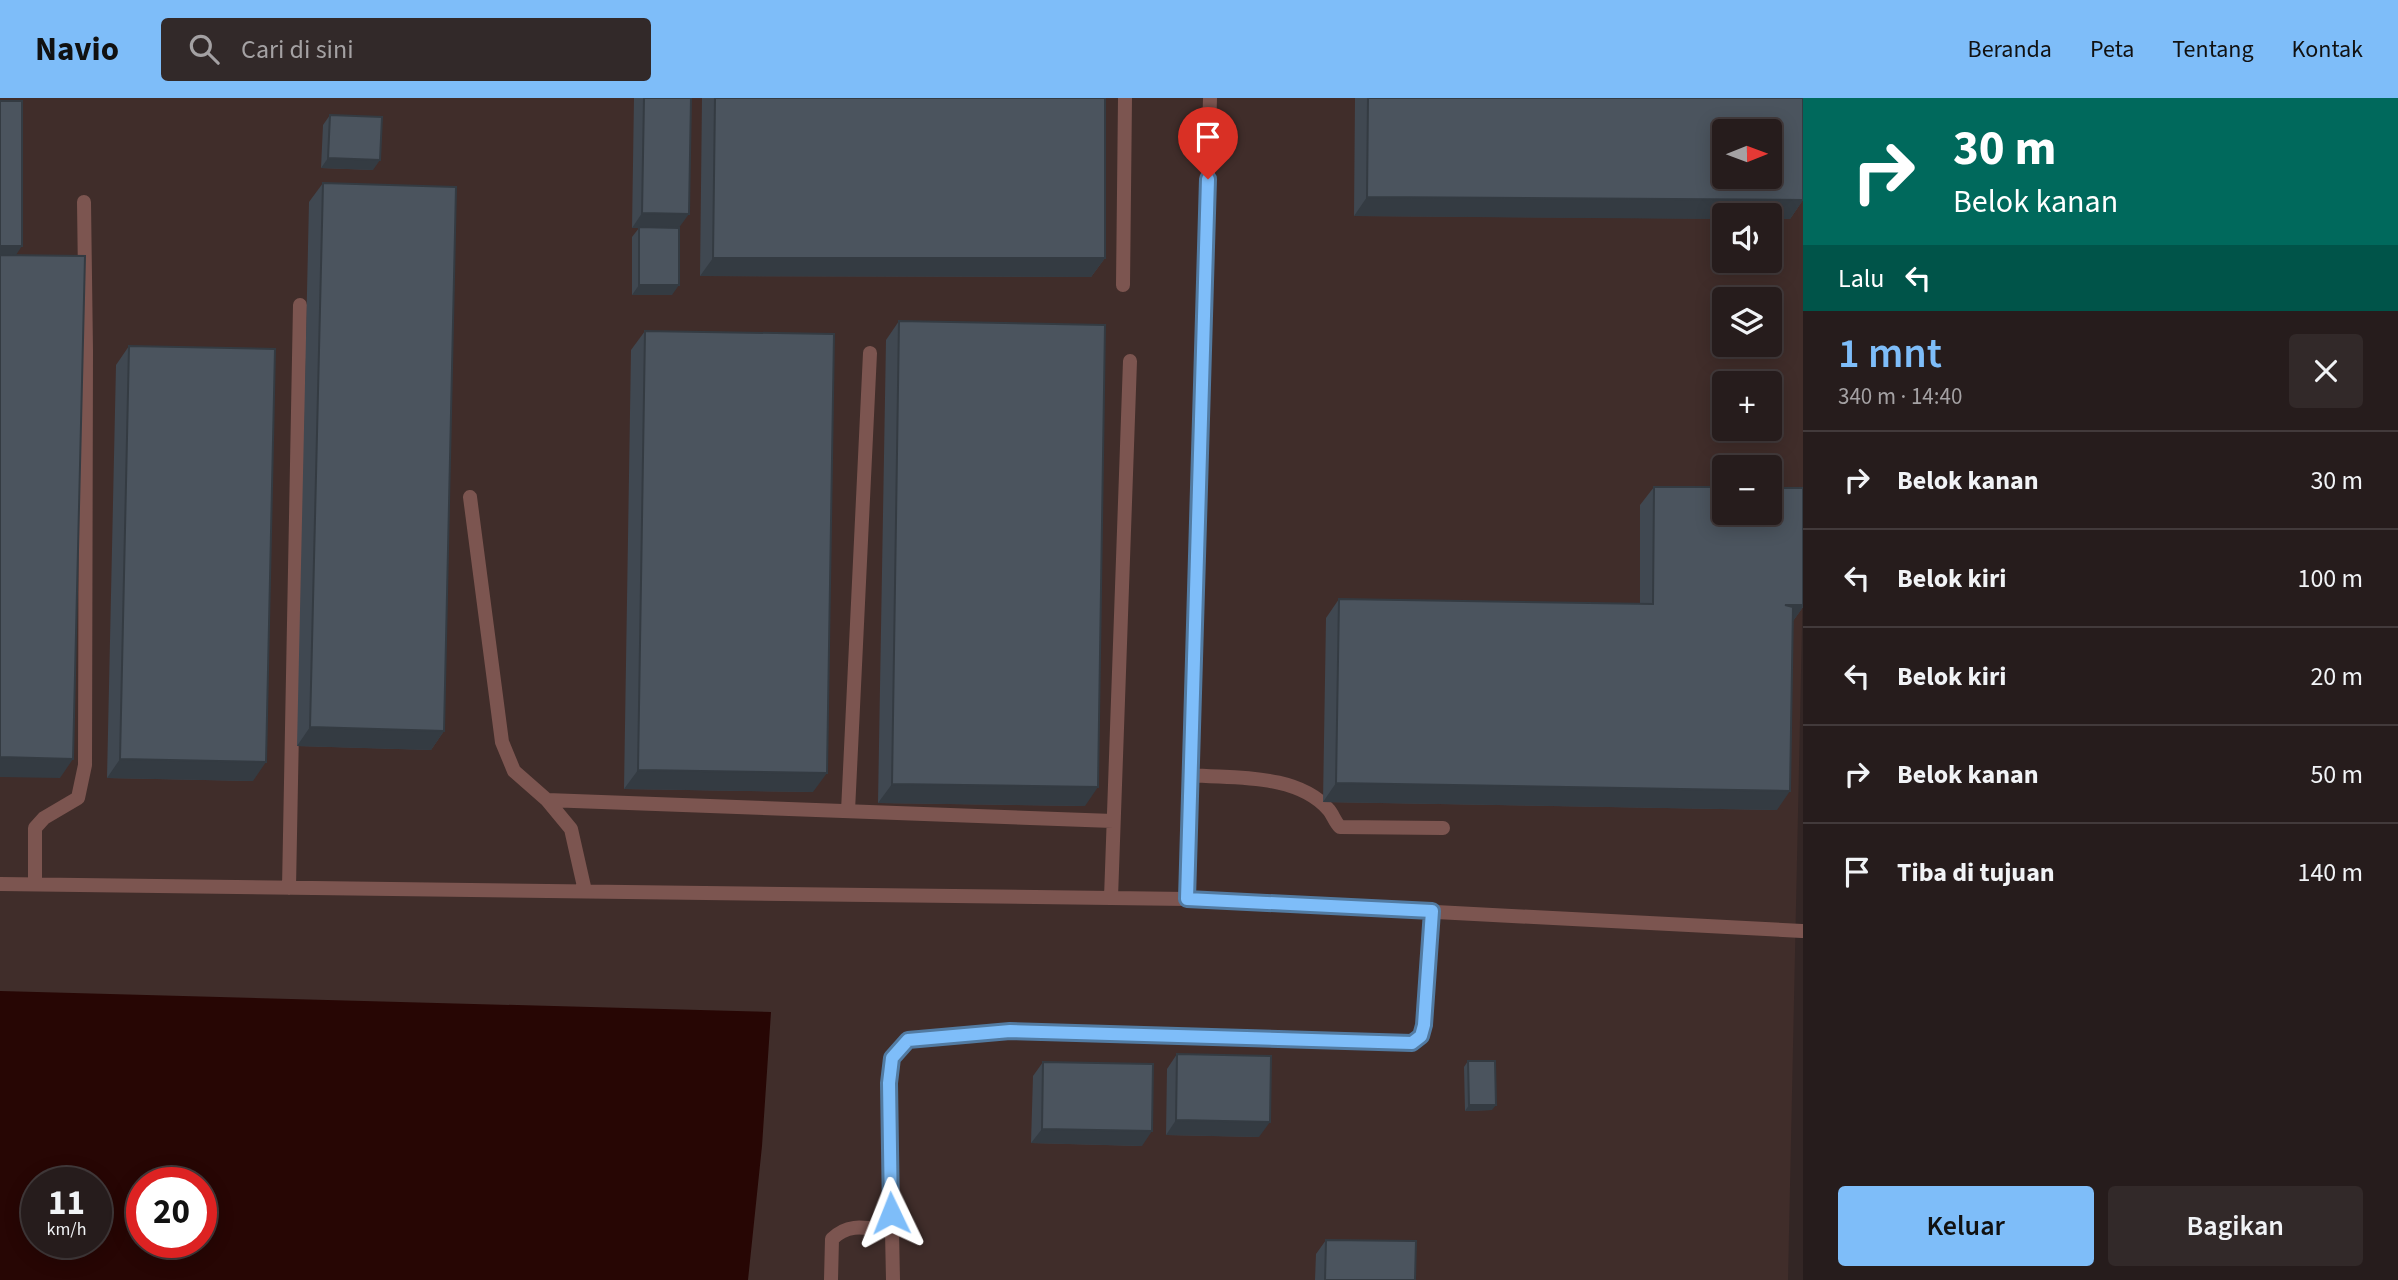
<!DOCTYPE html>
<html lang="id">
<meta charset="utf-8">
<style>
body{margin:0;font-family:"Source Sans 3",sans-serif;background:#322929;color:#f1f3f6;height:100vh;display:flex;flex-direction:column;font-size:26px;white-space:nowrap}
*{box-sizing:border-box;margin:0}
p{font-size:23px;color:#a4a1a3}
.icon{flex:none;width:38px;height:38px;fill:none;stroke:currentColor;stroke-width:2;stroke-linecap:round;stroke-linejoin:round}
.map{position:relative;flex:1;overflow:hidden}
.side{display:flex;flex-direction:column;background:#261c1c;width:595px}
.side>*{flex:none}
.banner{background:#00695c;color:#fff;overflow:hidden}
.needle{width:46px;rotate:89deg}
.buttons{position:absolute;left:1712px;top:21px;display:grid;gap:14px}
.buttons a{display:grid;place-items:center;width:70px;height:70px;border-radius:7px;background:#261c1c;box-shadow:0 4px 18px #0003,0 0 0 2px #423a3b;font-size:35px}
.speed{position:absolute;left:21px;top:1069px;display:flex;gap:14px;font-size:35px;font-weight:700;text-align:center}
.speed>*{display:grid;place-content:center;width:91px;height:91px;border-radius:50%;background:#261c1c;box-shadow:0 4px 18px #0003,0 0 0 2px #423a3b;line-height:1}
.speed small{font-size:18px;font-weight:400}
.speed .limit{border:10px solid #d22;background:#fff;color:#111}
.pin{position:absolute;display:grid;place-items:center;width:60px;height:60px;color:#fff;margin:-72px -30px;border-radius:50% 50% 50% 0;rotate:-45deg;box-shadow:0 0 7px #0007}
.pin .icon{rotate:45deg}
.me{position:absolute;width:77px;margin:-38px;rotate:358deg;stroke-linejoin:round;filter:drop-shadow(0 0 5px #0008)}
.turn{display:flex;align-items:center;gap:24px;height:147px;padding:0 35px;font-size:32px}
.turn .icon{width:91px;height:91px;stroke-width:2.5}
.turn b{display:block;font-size:49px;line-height:60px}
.then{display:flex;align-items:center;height:66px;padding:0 35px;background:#0003;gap:14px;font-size:26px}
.round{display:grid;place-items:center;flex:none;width:74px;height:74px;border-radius:7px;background:#322929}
.overview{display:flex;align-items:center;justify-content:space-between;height:119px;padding:0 35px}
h1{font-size:42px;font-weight:600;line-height:52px;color:#7ebdf9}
.action{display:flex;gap:14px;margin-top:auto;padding:14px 35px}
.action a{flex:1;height:80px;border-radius:7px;background:#7ebdf9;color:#111;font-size:28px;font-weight:600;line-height:80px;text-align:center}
.action a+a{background:#322929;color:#f1f3f6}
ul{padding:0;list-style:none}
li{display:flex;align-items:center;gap:21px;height:98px;padding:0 35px;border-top:2px solid #423a3b}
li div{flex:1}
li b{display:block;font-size:26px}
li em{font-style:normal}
header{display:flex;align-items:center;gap:42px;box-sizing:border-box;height:98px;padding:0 35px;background:#7ebdf9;color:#111}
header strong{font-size:33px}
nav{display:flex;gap:38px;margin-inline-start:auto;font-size:24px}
.search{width:490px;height:63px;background:#322929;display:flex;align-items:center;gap:18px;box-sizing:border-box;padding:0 24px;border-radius:7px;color:#a4a1a3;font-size:26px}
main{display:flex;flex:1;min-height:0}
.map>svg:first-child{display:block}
.built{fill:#402d2a;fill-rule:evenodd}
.water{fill:#270604;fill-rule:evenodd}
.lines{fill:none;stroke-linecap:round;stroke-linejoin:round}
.lane{stroke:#7c5550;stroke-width:14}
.wall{fill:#404851}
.shaded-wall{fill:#343b42}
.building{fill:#4b545e;stroke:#343b42;stroke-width:2;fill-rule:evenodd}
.route-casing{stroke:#527ba2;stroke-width:18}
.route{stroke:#7ebdf9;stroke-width:12}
</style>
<header>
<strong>Navio</strong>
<div class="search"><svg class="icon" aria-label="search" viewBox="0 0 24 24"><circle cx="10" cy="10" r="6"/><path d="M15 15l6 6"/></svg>Cari di sini</div>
<nav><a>Beranda</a><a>Peta</a><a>Tentang</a><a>Kontak</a></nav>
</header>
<main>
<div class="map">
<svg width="1803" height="1182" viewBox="0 0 1803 1182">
<rect width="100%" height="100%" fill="#332625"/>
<path class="built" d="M0 0H1803V481L1788 1182H0ZM1724 33H1769V79H1724ZM1724 117H1769V163H1724ZM1724 201H1769V247H1724ZM1724 285H1769V331H1724ZM1724 369H1769V415H1724ZM37 1085H96V1144H37ZM142 1085H201V1144H142Z"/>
<path class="water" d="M0 893 771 914 762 1048 748 1182H0ZM37 1085H96V1144H37ZM142 1085H201V1144H142Z"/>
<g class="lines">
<path class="lane" d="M1123 187 1125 0
M470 399 502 644 514 673 547 702 571 731 585 793
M1191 677C1235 681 1296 675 1328 711 1333 716 1334 723 1340 729L1443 730
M547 702 1113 723
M848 713 870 255
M0 786 1187 801 1210 0
M35 786V730L44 720 78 700 85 667 86 253 84 104
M289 790 300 207
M1111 800 1130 263
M1187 801 1802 833
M831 1182 832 1141C850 1123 869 1131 892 1133
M893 1182 889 985 892 960 908 942 1010 933 1412 945 1421 938 1424 927 1432 813"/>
</g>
<path class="wall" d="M634 0H691L679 130 672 197H632V139L639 130H632Z
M702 0H1105V160L1091 179 700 178Z
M1355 0H1803V102L1790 121 1354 118Z
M330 17 373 72 321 70 323 27Z
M323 85 444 633 431 652 297 648 309 104Z
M899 223 1085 708 878 705 886 242Z
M645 233 813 694 624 691 631 252Z
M129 248 253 683 107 680 116 267Z
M1654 389 1803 390V509L1793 523 1777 712 1323 704 1326 520 1339 501 1640 506V407Z
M1177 956 1259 1039 1166 1037 1167 971Z
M1468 963 1492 1012 1465 1013 1464 969Z
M1043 964 1142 1048 1031 1045 1033 978Z
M1326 1142 1415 1182H1315L1316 1156Z"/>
<path class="shaded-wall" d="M328 60 380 62 373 72 321 70Z
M1367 99 1803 102 1790 121H1769V117H1724V121L1354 118Z
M642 115 689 116 678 131 632 130Z
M0 148H22L12 163H0Z
M713 160H1105L1091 179 700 178Z
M639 187H679L672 197H632Z
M1785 507H1803V509L1791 526Z
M310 629 444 633 431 652 297 648Z
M0 659 73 661 60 680 0 679Z
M120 661 266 664 253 683 107 680Z
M638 672 827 675 813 694 624 691Z
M1336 685 1790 693 1777 712 1323 704Z
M892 686 1098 689 1085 708 878 705Z
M1469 1007H1496L1492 1012 1465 1013Z
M1176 1022 1270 1024 1259 1039 1166 1037Z
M1042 1031 1152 1033 1142 1048 1031 1045Z"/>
<path class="building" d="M644 0H691L689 116 642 115Z
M715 0H1105V160H713Z
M1368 0H1803V102L1367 99ZM1724 33H1769V79H1724Z
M0 3H22V148H0Z
M330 17 382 19 380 62 328 60Z
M323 85 456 89 444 633 310 629Z
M639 129 679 130V187H639Z
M0 157 85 158 73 661 0 659Z
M899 223 1105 227 1098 689 892 686Z
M645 233 834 236 827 675 638 672Z
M129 248 275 251 266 664 120 661Z
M1654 389H1724V415H1769V390H1803V507H1785L1793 509 1790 693 1336 685 1339 501 1653 506Z
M1177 956 1271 958 1270 1024 1176 1022Z
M1468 963H1495L1496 1007H1469Z
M1043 964 1153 966 1152 1033 1042 1031Z
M1326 1142 1416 1143 1415 1182H1325Z"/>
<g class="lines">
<g class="route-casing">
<path id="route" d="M891 1115 889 985 892 960 908 942 1010 933 1412 945 1421 938 1424 927 1432 813 1187 801 1208 81"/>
</g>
<use href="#route" class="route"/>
</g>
</svg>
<div class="buttons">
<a><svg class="needle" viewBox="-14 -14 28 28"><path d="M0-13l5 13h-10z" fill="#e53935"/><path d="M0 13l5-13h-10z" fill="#a4a1a3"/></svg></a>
<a><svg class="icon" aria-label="sound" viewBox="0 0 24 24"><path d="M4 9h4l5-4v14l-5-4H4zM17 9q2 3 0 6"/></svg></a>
<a><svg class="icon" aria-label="layers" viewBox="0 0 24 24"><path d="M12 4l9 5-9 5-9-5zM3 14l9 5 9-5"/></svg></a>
<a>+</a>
<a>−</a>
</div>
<div class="speed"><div>11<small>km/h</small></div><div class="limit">20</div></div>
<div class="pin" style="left:1208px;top:81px;background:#d93025"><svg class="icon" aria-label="arrive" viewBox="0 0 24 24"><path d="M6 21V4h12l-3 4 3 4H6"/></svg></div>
<svg class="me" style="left:891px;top:1115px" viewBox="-20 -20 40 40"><path d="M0-17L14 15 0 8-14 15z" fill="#7ebdf9" stroke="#fff" stroke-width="4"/></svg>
</div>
<section class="side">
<div class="banner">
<div class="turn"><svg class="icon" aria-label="right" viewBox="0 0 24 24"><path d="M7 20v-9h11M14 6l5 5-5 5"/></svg><div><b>30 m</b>Belok kanan</div></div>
<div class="then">Lalu<svg class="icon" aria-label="left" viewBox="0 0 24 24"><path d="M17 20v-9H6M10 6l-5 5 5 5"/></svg></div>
</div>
<div class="overview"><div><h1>1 mnt</h1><p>340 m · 14:40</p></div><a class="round"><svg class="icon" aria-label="close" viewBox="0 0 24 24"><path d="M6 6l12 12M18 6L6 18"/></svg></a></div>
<ul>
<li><svg class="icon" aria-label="right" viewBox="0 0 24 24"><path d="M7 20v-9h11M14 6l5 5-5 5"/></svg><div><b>Belok kanan</b></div><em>30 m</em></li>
<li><svg class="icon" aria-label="left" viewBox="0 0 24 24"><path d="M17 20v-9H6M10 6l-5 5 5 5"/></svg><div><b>Belok kiri</b></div><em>100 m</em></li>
<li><svg class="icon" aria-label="left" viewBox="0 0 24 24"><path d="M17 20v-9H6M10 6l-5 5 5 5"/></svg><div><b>Belok kiri</b></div><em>20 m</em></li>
<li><svg class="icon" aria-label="right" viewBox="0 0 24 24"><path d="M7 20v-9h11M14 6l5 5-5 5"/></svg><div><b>Belok kanan</b></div><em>50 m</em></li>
<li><svg class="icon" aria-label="arrive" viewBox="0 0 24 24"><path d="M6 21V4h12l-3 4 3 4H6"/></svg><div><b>Tiba di tujuan</b></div><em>140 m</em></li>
</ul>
<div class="action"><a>Keluar</a><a>Bagikan</a></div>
</section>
</main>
